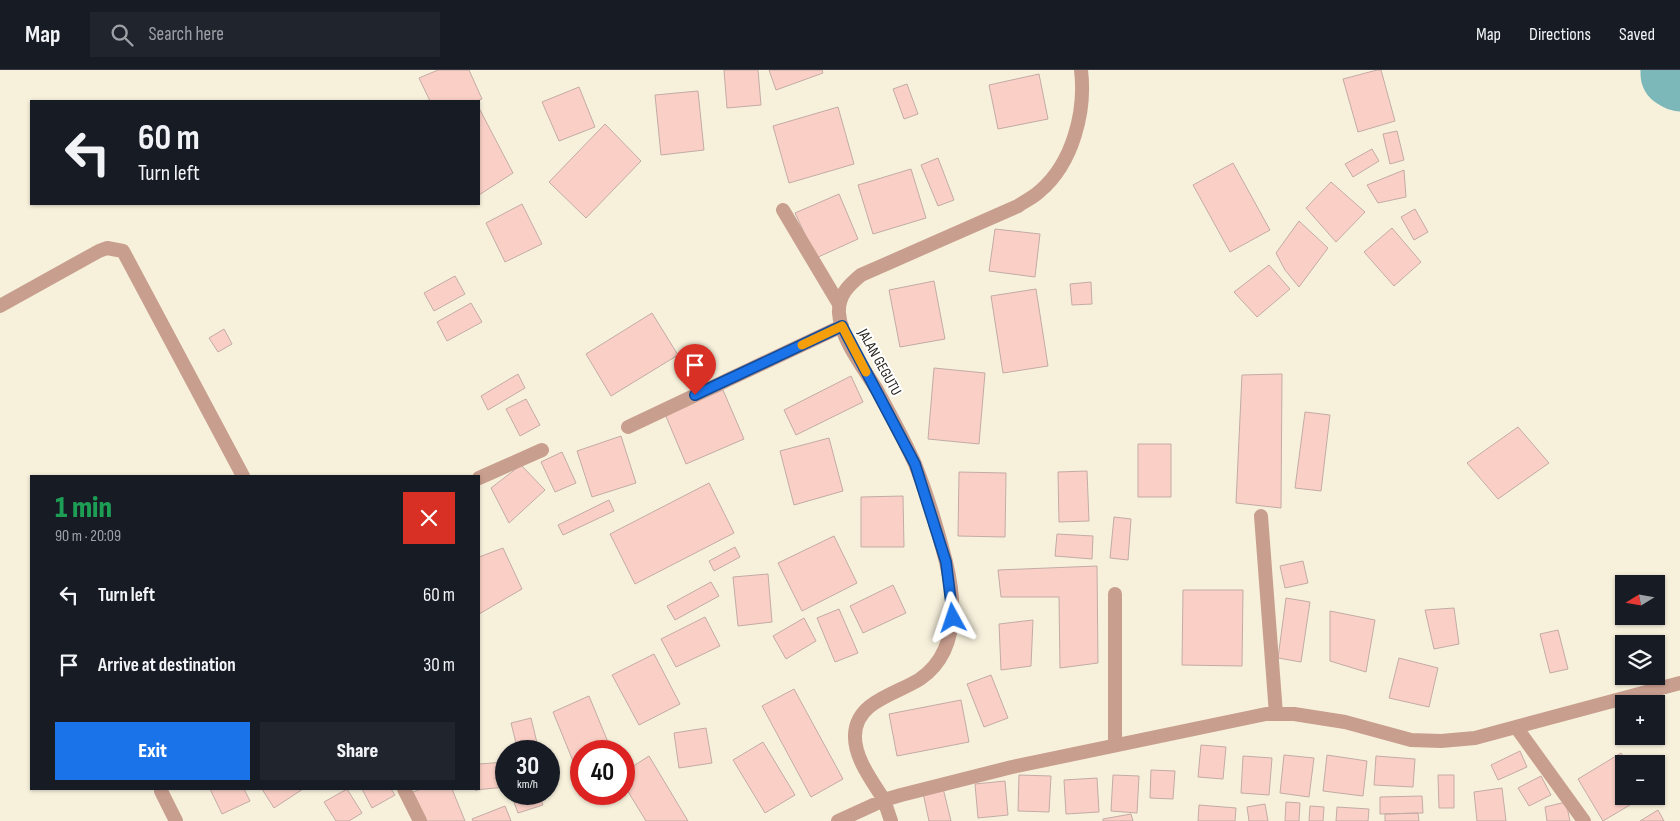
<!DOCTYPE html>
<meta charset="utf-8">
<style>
body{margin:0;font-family:"Sofia Sans Condensed",sans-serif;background:#20242c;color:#f1f3f6;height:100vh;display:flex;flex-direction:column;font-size:19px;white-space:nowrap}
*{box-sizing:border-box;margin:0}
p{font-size:16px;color:#9ea1a6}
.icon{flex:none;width:28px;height:28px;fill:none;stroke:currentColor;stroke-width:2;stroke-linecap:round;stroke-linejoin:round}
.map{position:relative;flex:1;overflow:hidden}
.sheet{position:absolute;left:30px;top:405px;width:450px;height:315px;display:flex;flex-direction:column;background:#171b24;border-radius:0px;box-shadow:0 1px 4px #0004}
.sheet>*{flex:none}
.hud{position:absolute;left:30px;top:30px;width:450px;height:105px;border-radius:0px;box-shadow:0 1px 4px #0004;background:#171b24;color:#f1f3f6;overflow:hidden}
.needle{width:32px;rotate:259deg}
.controls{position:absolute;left:1615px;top:505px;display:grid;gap:10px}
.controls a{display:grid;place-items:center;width:50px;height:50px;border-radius:0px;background:#171b24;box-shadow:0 1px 4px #0004;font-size:25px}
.speed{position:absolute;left:495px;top:670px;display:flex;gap:10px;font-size:25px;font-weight:700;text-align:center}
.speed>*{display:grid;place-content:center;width:65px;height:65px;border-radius:50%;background:#171b24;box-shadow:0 1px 4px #0004;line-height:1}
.speed small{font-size:12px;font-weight:400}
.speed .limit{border:8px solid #d22;background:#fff;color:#111}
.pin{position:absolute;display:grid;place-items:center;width:42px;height:42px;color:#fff;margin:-51px -21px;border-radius:50% 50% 50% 0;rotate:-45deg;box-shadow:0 0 5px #0007}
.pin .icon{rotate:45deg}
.me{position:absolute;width:55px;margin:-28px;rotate:355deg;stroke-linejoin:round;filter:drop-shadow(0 0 4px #0008)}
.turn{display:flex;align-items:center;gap:18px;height:105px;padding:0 25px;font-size:22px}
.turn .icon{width:65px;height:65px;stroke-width:2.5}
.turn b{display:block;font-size:35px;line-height:42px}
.round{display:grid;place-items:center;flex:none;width:52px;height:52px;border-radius:0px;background:#20242c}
.summary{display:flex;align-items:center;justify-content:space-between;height:85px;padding:0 25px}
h1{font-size:30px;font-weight:800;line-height:38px;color:#1e9e55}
.cta{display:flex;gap:10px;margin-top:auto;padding:10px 25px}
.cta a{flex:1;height:58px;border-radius:0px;background:#1a73e8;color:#fff;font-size:20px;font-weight:800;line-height:58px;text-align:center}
.cta a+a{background:#20242c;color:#f1f3f6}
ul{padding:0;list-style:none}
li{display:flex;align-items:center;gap:15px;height:70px;padding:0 25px}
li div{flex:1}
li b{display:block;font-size:19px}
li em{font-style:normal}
header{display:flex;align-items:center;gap:30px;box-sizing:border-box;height:70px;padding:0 25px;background:#171b24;border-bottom:1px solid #363941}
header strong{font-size:24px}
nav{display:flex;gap:28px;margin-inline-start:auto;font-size:18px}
.search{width:350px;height:45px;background:#20242c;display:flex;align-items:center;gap:12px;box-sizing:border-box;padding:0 18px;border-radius:0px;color:#9ea1a6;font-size:19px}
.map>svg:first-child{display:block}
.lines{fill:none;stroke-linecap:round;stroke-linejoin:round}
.river{stroke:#7cb8b9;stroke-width:69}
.building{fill:#fad0c6;stroke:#c3aba5}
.minor{stroke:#c89e8e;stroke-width:14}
.tertiary{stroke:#c89e8e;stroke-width:14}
.route-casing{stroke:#114b97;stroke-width:12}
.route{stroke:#1a73e8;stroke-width:9}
.slow{stroke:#f59e0b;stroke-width:9}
.labels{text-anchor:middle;stroke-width:4;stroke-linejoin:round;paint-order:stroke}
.street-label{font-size:15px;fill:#26231c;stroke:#fff}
</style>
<header>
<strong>Map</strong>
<div class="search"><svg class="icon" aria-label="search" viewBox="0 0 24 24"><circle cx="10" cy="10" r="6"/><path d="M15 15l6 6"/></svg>Search here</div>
<nav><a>Map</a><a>Directions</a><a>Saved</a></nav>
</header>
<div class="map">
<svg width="1680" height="751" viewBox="0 0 1680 751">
<rect width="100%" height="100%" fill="#f7f1dc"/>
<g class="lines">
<path class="river" d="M1675 0V4L1680 7"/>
</g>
<path class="building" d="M438 0H469L482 29 477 31H430L419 8Z
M724 0H758L761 35 727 38Z
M769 0H822L823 3 776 20Z
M1377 0H1381L1395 51 1358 62 1343 9Z
M1039 4 1048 49 998 59 989 15Z
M907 14 918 44 904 49 893 19Z
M579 17 595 57 559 71 542 32Z
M698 21 704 80 661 85 655 25Z
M838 37 854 94 789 113 773 56Z
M479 38 513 103 479 125Z
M605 54 641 91 586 148 549 112Z
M1397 61 1404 90 1390 94 1383 64Z
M1372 79 1379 91 1353 107 1345 94Z
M938 88 954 130 938 136 921 95Z
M1233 93 1270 160 1230 182 1193 115Z
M911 99 926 148 873 164 858 115Z
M1404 100 1406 127 1378 133 1367 115Z
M1331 112 1365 142 1336 172 1306 138Z
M839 124 858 169 816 188 795 143Z
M522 134 542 174 505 192 486 153Z
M1415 139 1428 162 1414 170 1401 147Z
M1299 151 1328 178 1299 217 1285 200 1276 183Z
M1392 158 1421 192 1394 216 1364 182Z
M995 159 1040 164 1035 207 989 201Z
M1269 195 1290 219 1257 247 1234 222Z
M455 206 465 224 434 241 424 223Z
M934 211 945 269 900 277 889 220Z
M1091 212 1092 234 1072 235 1070 214Z
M1036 219 1048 296 1003 303 991 226Z
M471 233 482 252 447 271 437 252Z
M652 243 678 285 611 326 586 284Z
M224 259 232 274 218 282 209 268Z
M934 298 985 303 979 374 928 369Z
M518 304 525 318 488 340 481 326Z
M1282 304 1281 438 1236 433 1242 305Z
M851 306 863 332 796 365 784 340Z
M723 320 744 369 686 394 665 344Z
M526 329 540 355 520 366 506 339Z
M1305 342 1330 345 1321 421 1295 418Z
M1518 357 1549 393 1498 429 1467 393Z
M621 366 636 413 592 427 577 381Z
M829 368 843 421 794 435 780 381Z
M1138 374H1171V427H1138Z
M562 382 576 413 555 422 541 392Z
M521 395 545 420 509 453 491 418Z
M1087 401 1089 451 1059 452 1058 402Z
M959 402 1006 403 1005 467 958 466Z
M709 413 734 463 635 514 610 464Z
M903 426 904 477H861V427Z
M609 430 614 441 563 465 558 455Z
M1114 447 1131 449 1128 490 1110 488Z
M1057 464 1093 466 1092 489 1055 486Z
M834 466 857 513 802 541 778 493Z
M735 477 740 487 714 501 709 491Z
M503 478 522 519 479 544V487Z
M1303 491 1308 513 1285 518 1280 496Z
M1097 496 1098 593 1060 598 1059 527H1001L998 500Z
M768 504 772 552 738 556 733 507Z
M711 512 719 526 675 550 667 536Z
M893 515 906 543 863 563 850 536Z
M1183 520H1243L1242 596 1182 595Z
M1286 528 1310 532 1301 592 1278 588Z
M1454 538 1459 574 1434 579 1425 540Z
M839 539 858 583 835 592 817 548Z
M1330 541 1375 550 1366 602 1330 591Z
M705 547 720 576 676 597 661 569Z
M804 548 816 571 786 589 773 566Z
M1033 550 1031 596 1001 600 999 554Z
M1558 560 1568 599 1550 603 1540 564Z
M654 584 680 634 639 655 612 605Z
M1399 588 1438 598 1429 637 1389 628Z
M991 605 1008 648 984 657 967 614Z
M794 619 843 709 811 727 762 636Z
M589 626 610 677 599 681H581V688L573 691 553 642Z
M961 630 969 672 897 686 889 644Z
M531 648 539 681H518L511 653Z
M706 658 712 693 679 698 674 663Z
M763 672 795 725 765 743 733 690Z
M1201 675 1226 677 1223 709 1198 707Z
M1520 681 1527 697 1498 710 1491 695Z
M1621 683 1628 694H1624V726H1645L1603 751 1578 709Z
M1284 685 1314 688 1309 727 1280 723Z
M1327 685 1367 691 1363 726 1323 721Z
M649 686 688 751H646L624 715V702Z
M1243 686 1272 688 1269 725 1241 723Z
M1376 686 1415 689 1413 717 1374 715Z
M506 692V717L475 720 479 719V694Z
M1151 700 1175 701 1173 729 1150 728Z
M1019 705 1051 706 1049 742 1018 741Z
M1113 705 1139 706 1137 743 1111 741Z
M1438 705H1454V738H1439Z
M1541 706 1551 725 1529 736 1518 718Z
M1097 708 1099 742 1066 744 1064 710Z
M1005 711 1008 745 978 748 975 714Z
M943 718 951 751H929L923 723Z
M1502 718 1506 751H1477L1474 722Z
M210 719H244L250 731 222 744Z
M262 719H303L274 738Z
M347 719 362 743 349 751H336L324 732Z
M362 719H391L395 725 372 738Z
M421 719H452L465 751H426L413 722Z
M511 724H539L543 735 518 743Z
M1422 726 1423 743 1380 744V727Z
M1286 732 1300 733 1299 751H1285Z
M1566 732 1570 751H1547L1545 737Z
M1265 734 1268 751H1249L1247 737Z
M1199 735 1236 738 1235 751H1198Z
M505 736 511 751H473L472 749Z
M1310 736 1324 737 1323 751H1309Z
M1337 737 1369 739 1368 751H1336Z
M1658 740 1664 751H1640Z
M1418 743 1419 751H1385V744Z
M1131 744 1133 751H1103V749Z"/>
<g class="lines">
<path class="minor" d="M783 140 839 234
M0 236 99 181 107 178 123 181 243 406
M628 357 842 256
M479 408 542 380
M1261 446 1276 644
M1115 524V674
M1516 657 1584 751
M404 719 420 751
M161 721 176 751
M891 751 884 730 901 725 1012 697 1266 644H1294L1345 652 1411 670 1441 671 1475 668 1680 613"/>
<path class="tertiary" d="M838 751 884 730C873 712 854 688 855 665 856 631 897 624 920 609 959 582 956 533 946 492 938 461 927 424 915 394 904 369 890 344 877 320 863 297 841 270 839 243 838 225 849 215 861 205L1018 136C1025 131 1034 127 1040 121 1073 93 1086 41 1081 0"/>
</g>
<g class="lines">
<g class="route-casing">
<path id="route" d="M695 325 842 256 915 394 946 492 953 548"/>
</g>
<use href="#route" class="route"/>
<path class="slow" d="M802 275 842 256 866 302"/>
</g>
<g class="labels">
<g class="street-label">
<text transform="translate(880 292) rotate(61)" y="5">JALAN GEGUTU</text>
</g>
</g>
</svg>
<div class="controls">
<a><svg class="needle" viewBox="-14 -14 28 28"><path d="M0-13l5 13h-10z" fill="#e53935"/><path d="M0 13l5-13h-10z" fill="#9ea1a6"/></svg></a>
<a><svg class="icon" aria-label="layers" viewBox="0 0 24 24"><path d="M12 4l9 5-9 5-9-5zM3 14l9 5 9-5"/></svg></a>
<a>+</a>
<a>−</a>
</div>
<div class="speed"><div>30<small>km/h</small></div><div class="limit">40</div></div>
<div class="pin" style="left:695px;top:325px;background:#d93025"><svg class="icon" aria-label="arrive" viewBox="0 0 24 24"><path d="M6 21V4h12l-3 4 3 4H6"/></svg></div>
<svg class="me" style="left:953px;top:548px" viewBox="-20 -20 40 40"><path d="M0-17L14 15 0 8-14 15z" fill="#1a73e8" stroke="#fff" stroke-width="4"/></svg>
<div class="hud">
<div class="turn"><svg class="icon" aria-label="left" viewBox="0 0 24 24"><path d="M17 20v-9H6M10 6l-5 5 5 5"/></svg><div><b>60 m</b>Turn left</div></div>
</div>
<section class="sheet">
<div class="summary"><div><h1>1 min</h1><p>90 m · 20:09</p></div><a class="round" style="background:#d93025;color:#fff"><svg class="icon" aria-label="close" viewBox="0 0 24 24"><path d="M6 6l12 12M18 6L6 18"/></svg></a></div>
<ul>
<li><svg class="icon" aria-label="left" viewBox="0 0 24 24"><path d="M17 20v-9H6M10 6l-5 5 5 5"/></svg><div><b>Turn left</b></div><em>60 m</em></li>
<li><svg class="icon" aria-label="arrive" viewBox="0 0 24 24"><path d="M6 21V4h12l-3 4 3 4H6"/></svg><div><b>Arrive at destination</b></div><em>30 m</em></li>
</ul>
<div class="cta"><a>Exit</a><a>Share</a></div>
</section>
</div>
